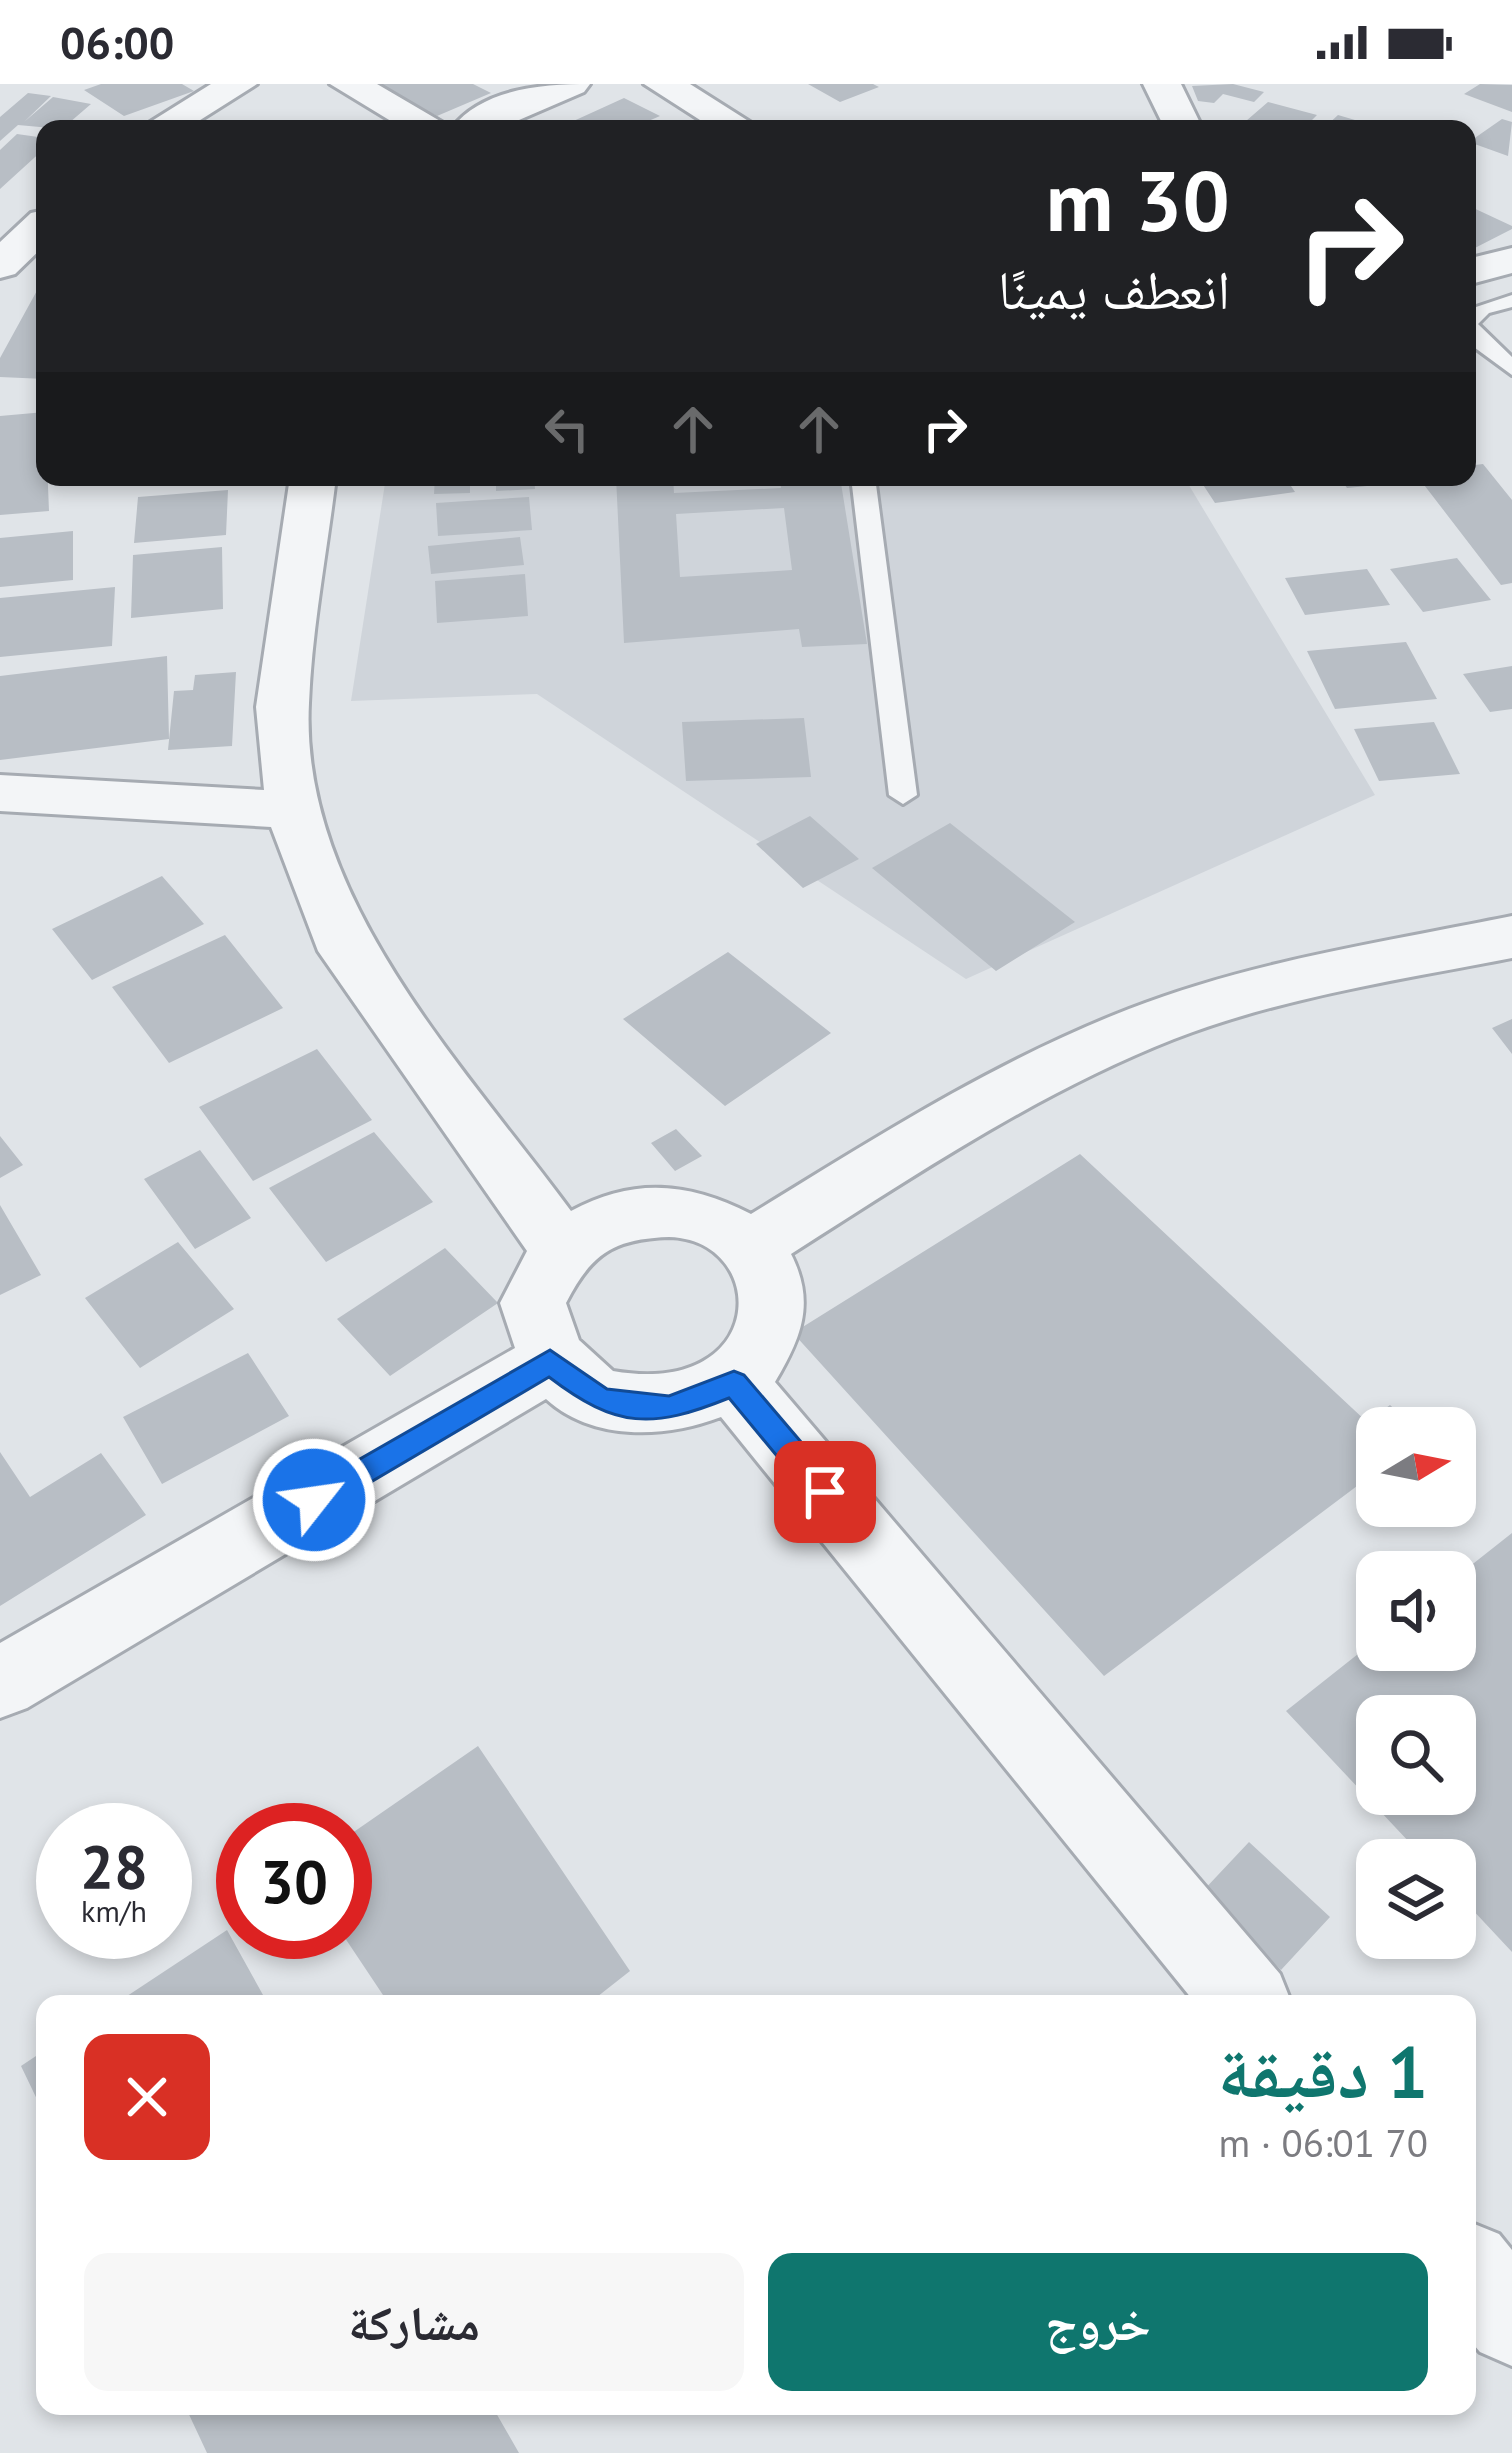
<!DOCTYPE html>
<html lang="ar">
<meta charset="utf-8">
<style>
body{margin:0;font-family:"PT Sans","Noto Naskh Arabic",sans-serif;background:#f7f7f7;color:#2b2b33;direction:rtl;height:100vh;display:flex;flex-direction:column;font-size:45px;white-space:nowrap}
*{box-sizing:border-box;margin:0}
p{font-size:39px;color:#7c7c81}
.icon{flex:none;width:66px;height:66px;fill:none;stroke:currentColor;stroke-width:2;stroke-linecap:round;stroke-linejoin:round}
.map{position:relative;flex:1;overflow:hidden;direction:ltr}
.sheet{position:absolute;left:36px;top:1911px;width:1440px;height:420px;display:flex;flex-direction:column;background:#fff;border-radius:24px;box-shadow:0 6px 18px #0003;direction:rtl}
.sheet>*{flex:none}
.guide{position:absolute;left:36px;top:36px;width:1440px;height:366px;border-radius:24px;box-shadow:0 6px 18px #0003;direction:rtl;background:#202124;color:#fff;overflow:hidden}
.needle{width:78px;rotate:80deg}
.buttons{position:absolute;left:1356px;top:1323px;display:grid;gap:24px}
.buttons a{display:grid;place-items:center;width:120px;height:120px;border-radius:24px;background:#fff;box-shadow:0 6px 18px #0003;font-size:60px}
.speed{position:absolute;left:36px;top:1719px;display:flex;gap:24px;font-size:60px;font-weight:700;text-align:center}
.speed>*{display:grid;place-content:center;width:156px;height:156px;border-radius:50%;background:#fff;box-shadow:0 6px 18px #0003;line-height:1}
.speed small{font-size:30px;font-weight:400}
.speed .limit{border:18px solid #d22;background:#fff;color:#111}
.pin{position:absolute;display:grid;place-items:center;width:102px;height:102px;color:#fff;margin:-51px;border-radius:24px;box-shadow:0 6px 18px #0006}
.me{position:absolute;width:132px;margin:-66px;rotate:60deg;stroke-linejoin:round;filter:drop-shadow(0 0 9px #0008)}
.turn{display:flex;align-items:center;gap:42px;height:252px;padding:0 48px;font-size:54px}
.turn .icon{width:156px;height:156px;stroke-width:2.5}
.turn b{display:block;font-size:84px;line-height:102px}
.lanes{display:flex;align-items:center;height:114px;padding:0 48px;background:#0003;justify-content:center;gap:60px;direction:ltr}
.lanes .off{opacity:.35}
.round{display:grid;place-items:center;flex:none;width:126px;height:126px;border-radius:24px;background:#f7f7f7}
.headline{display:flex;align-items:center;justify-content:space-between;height:204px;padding:0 48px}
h1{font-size:72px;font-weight:800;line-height:90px;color:#0f766e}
.cta{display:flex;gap:24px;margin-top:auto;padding:24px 48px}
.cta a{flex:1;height:138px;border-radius:24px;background:#0f766e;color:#fff;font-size:48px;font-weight:800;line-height:138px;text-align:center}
.cta a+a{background:#f7f7f7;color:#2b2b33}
.status{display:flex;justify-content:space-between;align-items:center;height:84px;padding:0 60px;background:#fff;direction:ltr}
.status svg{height:33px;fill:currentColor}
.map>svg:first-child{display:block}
.built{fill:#cfd4da}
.building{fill:#b8bec5;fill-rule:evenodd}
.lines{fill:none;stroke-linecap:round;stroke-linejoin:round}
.service-casing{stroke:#a6abb2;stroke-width:6}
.minor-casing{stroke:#a6abb2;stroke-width:6}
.service{fill:#f3f5f7;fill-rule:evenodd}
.minor{fill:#f3f5f7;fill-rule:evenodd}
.route{fill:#1a73e8;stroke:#114b97;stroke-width:3}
</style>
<div class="status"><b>06:00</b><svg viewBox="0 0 49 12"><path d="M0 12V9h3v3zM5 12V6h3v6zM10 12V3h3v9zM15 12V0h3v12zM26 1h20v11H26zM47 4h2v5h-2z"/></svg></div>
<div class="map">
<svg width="1512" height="2369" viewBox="0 0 1512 2369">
<rect width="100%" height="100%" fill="#e0e4e8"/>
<path class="built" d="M386 393H1184L1375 711 966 895 537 610 351 617Z"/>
<path class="building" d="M101 0H182L194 7 124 32 84 6Z
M376 0H473L491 9 437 32Z
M808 0H873L879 3 840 18Z
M1233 0 1264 8 1254 18 1223 10 1214 19 1198 17 1192 2Z
M1480 0 1512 1V28L1464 10Z
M28 9 51 12 24 38 53 13 91 20 62 45 18 41 0 57V33Z
M624 14 660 32 630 45H556Z
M1268 18 1317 31 1303 45 1246 37Z
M1338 31 1382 44 1381 45H1323Z
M1502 35 1512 38 1508 72 1469 58Z
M17 50 45 54V64L0 105V66Z
M1467 121 1512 142V145L1467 168Z
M45 192V295L0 293V274Z
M45 328 49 427 0 431V332Z
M1483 380 1512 416V499L1501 501 1418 393H1467V382Z
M435 393H470V409L434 410Z
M496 393H534L535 405 496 407Z
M616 393H673L674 409 781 404 780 393H840L867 560 802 563 799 545 624 559ZM784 424 792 486 680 493 676 430Z
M1198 393H1285L1295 408 1215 419Z
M1339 393H1404L1407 398 1347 404Z
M228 406 226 451 134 459 138 413Z
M529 413 532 446 438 452 436 419Z
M73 447V496L0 503V454Z
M520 453 524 481 431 490 428 462Z
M222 463 223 525 131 534 133 471Z
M1457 474 1491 516 1423 528 1390 485Z
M1367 485 1390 521 1305 531 1285 494Z
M525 490 528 532 437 539 435 497Z
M115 503 112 562 0 573V514Z
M1406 558 1437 615 1335 625 1307 567Z
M167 572 169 655 0 676V592Z
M1512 582V625L1490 628 1463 590Z
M236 588 232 662 168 666 174 607 193 606 195 591Z
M804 634 811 693 686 697 682 638Z
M1434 638 1460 690 1379 697 1354 645Z
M810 732 859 775 803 804 756 760Z
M950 739 1075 838 996 887 872 784Z
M162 792 204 840 92 896 52 845Z
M225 851 283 924 169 979 112 903Z
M728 868 831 949 725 1022 623 935Z
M1512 935V970L1492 944Z
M317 965 372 1036 253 1097 199 1023Z
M676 1045 702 1072 675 1087 651 1059Z
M374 1048 433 1118 326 1178 269 1104Z
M0 1052 23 1081 0 1094Z
M200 1066 251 1134 195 1165 144 1095Z
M1080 1070 1367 1338 1390 1321 1415 1344H1377V1387L1104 1592 793 1249Z
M0 1121 41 1191 0 1211Z
M178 1158 234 1225 140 1284 85 1214Z
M445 1164 498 1219 390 1292 337 1235Z
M248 1269 289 1332 162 1400 123 1333Z
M0 1368 30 1413 101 1369 146 1431 0 1522Z
M1512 1449V1868L1455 1807V1776H1426L1286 1627 1377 1555V1566H1455V1494ZM1377 1632H1455V1710H1377Z
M478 1662 630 1887 588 1920H389L341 1848 345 1754Z
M1249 1758 1330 1833 1281 1886 1201 1809Z
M227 1846 268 1920H115Z
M45 1966V2032L21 1982Z
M185 2322H492L519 2369H207Z"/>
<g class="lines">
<g class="service-casing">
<path id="service" d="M1512 211V223L1489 229 1478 240 1512 273V291L1467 258V226Z
M851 393H875L917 711 903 720 889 711Z"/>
</g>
<g class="minor-casing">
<path id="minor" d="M211 0H257L186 45H139Z
M330 0H377L452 44C483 4 544 0 590 0L584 8 498 45H404Z
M644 0H690L761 45H714Z
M1143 0H1181L1203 45H1165Z
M45 126V161L15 190 0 194V158L31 129Z
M1512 164V189L1467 201V175Z
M290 393H336C327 468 312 544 309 619 299 812 464 982 571 1127 633 1093 689 1098 751 1130 873 1055 995 977 1129 925 1252 877 1384 858 1512 832V874C1399 896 1282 913 1174 955 1037 1009 914 1092 791 1170 816 1219 801 1254 775 1298L1280 1890 1292 1920H1196L721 1333C666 1354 593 1358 546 1315L27 1624 0 1634V1559L515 1264 500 1219 527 1167 318 867 271 743 0 727V691L264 706 256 623ZM669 1153C770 1156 769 1314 613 1287L579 1256 566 1219C591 1170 613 1155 669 1153Z
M1467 2137 1499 2150 1512 2166V2282L1480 2268 1467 2253Z"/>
</g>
<use href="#service" class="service"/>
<use href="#minor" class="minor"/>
</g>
<path class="route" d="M550 1266 607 1305 669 1312 734 1287 744 1291 836 1399 840 1408 836 1418H815L729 1314C652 1345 617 1345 549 1293L325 1425H304L300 1416 304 1407Z"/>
</svg>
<div class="buttons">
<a><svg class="needle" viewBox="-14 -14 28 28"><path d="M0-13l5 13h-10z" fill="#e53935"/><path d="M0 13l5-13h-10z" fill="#7c7c81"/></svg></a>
<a><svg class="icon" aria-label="sound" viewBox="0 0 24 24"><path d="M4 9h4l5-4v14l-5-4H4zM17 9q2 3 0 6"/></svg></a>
<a><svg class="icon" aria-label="search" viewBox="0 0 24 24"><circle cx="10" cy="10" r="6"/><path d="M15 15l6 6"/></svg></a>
<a><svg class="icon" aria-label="layers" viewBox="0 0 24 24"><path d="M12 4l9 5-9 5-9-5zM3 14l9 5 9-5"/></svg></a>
</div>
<div class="speed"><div>28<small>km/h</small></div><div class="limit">30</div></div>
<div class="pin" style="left:825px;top:1408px;background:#d93025"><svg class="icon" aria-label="arrive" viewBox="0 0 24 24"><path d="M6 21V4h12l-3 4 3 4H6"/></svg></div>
<svg class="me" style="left:314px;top:1416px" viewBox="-20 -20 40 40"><circle r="17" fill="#1a73e8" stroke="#fff" stroke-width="3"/><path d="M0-11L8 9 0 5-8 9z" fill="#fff"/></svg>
<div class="guide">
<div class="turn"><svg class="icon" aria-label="right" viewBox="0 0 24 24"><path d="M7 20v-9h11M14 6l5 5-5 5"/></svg><div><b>30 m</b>انعطف يمينًا</div></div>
<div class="lanes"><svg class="icon off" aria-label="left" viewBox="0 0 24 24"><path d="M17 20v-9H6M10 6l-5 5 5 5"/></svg><svg class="icon off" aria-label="ahead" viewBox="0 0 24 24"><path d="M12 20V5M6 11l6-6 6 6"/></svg><svg class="icon off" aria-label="ahead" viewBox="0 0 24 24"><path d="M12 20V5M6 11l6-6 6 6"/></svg><svg class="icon" aria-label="right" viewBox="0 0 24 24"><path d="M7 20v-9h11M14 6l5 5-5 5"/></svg></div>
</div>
<section class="sheet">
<div class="headline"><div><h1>1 دقيقة</h1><p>70 m · 06:01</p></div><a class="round" style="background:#d93025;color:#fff"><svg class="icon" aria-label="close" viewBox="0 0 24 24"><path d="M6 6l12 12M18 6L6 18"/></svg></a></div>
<div class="cta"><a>خروج</a><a>مشاركة</a></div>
</section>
</div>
